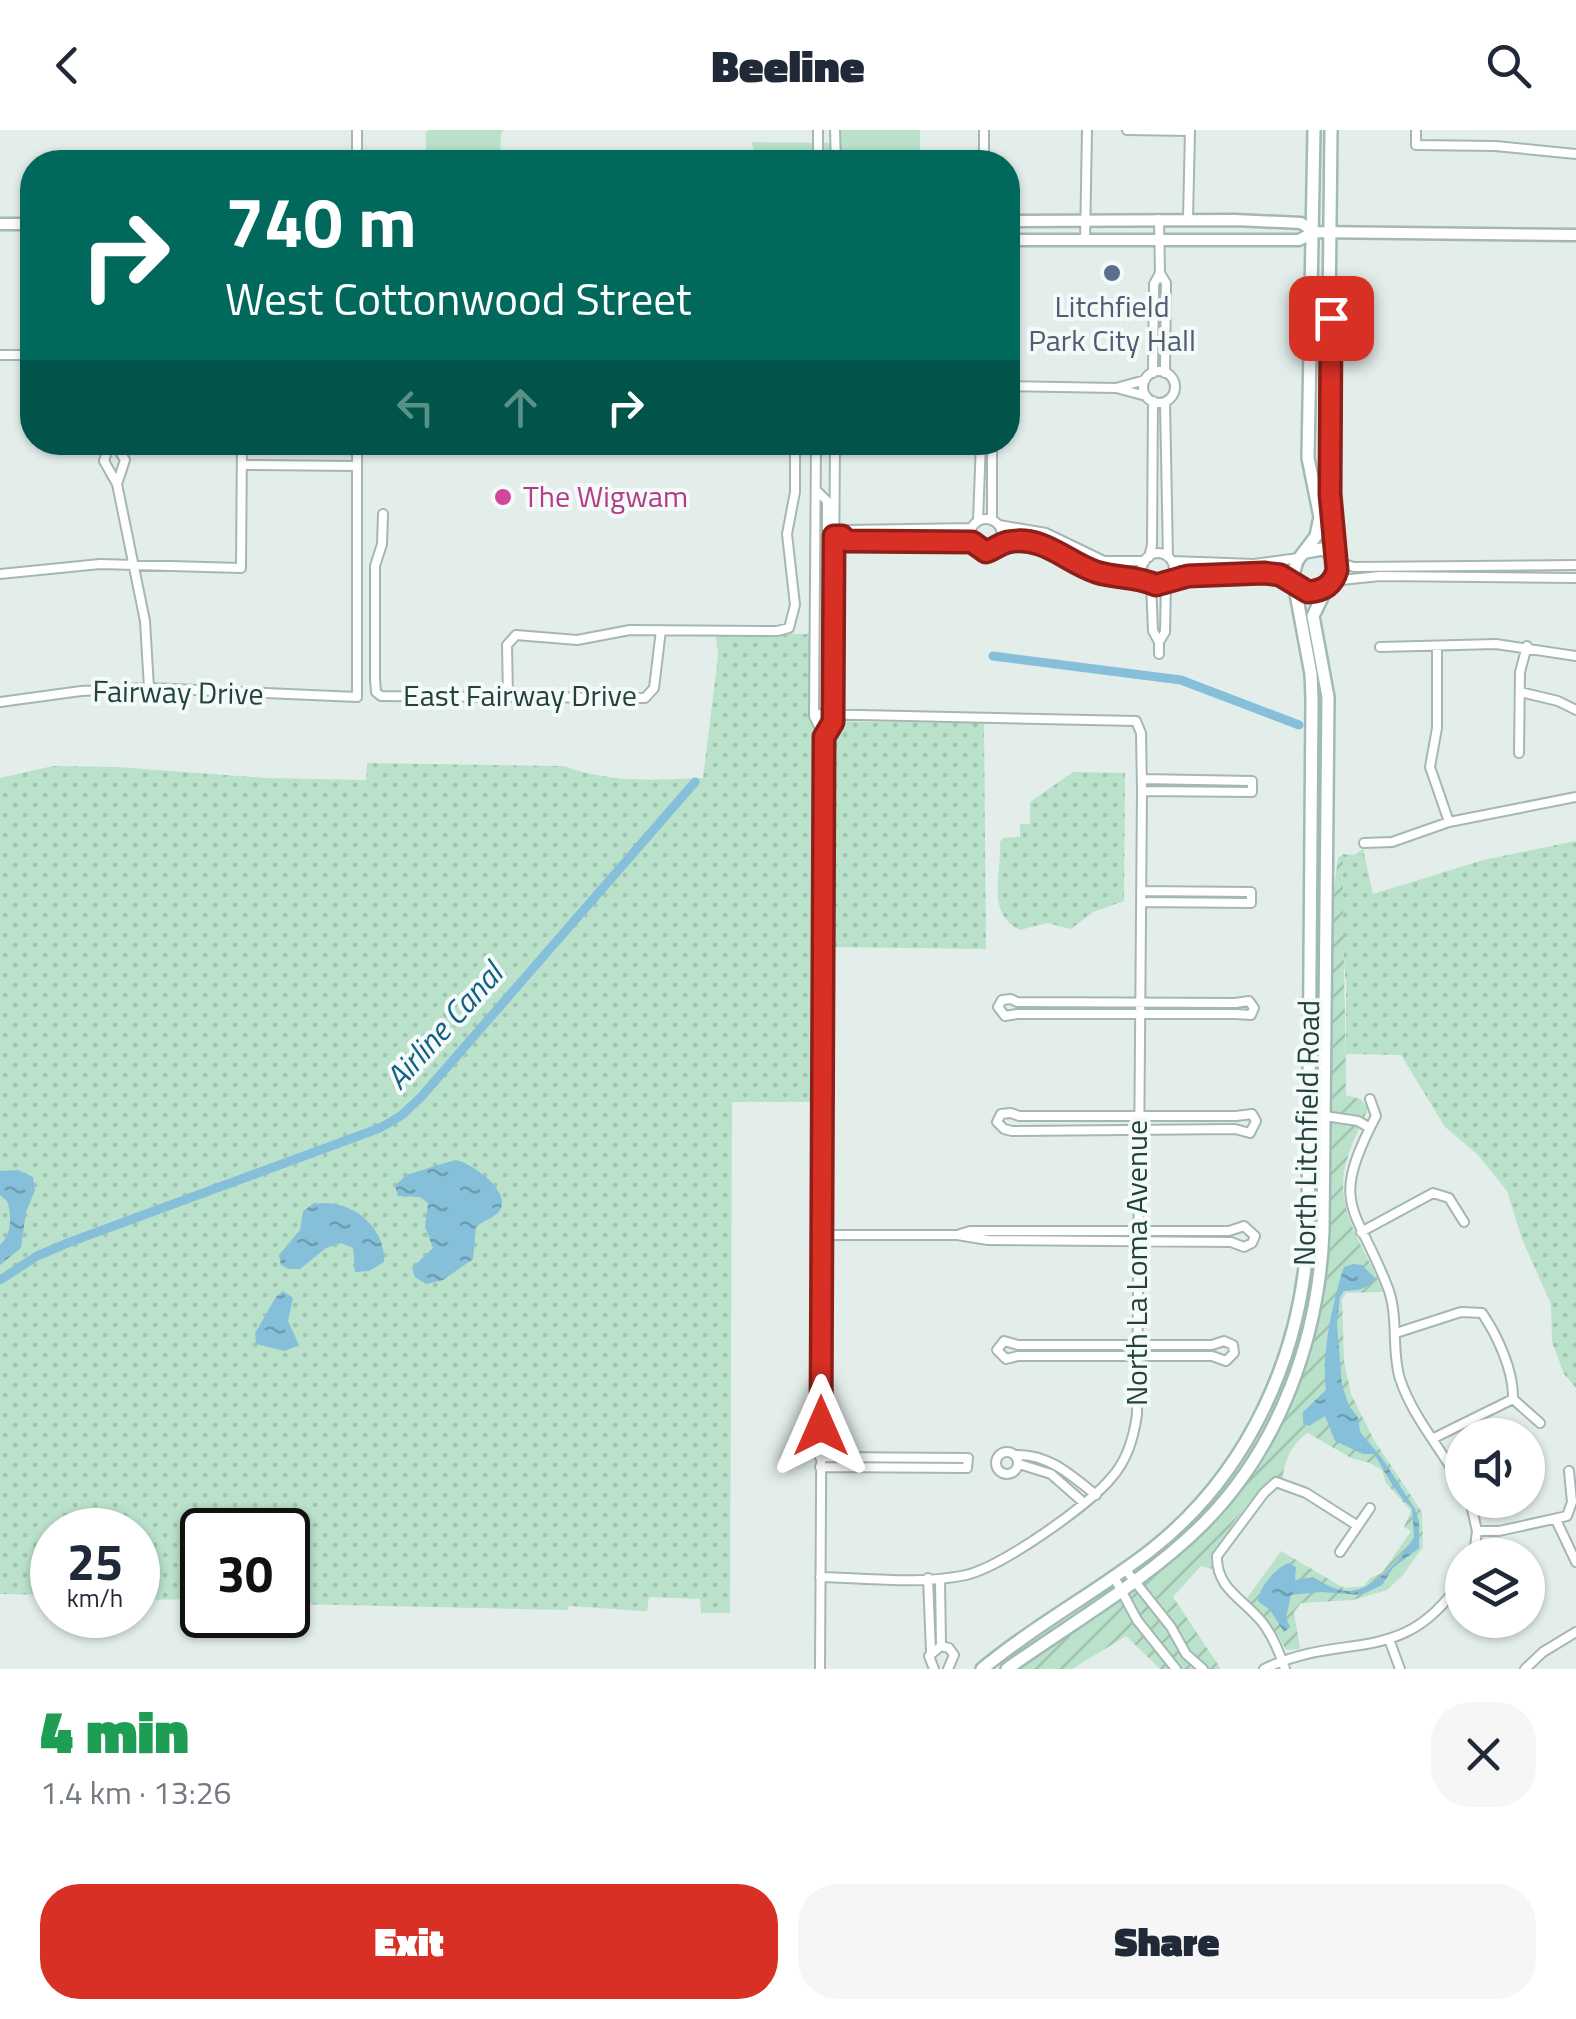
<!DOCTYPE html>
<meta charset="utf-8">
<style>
body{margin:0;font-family:"Titillium Web",sans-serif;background:#f6f6f7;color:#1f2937;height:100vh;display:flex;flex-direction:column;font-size:38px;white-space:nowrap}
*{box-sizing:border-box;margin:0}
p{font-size:32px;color:#747a83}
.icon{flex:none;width:55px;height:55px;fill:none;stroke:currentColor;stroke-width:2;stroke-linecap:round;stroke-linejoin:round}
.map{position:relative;height:1539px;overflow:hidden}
.side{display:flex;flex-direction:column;background:#fff;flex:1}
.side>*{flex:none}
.guide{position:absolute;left:20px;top:20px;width:1000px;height:305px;border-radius:40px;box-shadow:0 2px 8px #0004;background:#00695c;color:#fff;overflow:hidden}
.fabs{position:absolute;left:1445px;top:1288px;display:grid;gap:20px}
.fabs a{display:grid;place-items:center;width:100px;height:100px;border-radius:50%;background:#fff;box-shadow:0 2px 8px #0004;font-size:50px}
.speed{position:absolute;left:30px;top:1378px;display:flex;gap:20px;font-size:50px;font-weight:700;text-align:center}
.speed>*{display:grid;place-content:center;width:130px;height:130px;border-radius:50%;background:#fff;box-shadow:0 2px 8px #0004;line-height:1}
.speed small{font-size:25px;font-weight:400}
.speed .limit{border:5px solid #111;border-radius:15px;background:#fff;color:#111}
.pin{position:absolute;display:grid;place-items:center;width:85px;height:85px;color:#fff;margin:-42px;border-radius:20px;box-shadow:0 5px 15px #0006}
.me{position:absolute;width:110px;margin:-55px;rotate:0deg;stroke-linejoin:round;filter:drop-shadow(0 0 8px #0008)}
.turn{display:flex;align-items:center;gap:35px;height:210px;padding:0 40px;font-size:45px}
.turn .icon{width:130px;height:130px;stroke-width:2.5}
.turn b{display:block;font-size:70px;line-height:85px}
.lanes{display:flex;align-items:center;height:95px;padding:0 40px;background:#0003;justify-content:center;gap:50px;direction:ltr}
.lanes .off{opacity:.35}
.round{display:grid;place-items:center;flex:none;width:105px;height:105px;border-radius:40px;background:#f6f6f7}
.overview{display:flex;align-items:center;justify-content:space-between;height:170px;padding:0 40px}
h1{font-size:60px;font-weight:800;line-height:75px;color:#1e9e55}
.primary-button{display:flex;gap:20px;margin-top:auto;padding:20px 40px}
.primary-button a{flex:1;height:115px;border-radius:40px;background:#d93025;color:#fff;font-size:40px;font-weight:800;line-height:115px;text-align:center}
.primary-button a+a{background:#f6f6f7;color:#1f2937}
header{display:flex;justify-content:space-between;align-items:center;height:130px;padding:0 40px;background:#fff;font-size:45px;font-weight:800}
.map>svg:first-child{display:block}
.grass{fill:url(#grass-dots)}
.park{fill:#bae2cb}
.garden{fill:url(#garden-furrows)}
.water{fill:url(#water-ripples)}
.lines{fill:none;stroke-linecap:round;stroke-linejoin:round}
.canal{stroke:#86bfd9;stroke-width:9}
.minor-casing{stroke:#a5b7b4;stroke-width:12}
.tertiary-casing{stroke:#a5b7b4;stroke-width:15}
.secondary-casing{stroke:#a0bbb6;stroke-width:16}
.minor{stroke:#fff;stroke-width:8}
.tertiary{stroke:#fff;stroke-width:10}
.secondary{stroke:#fff;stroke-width:11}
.route-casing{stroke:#8d1f18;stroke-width:25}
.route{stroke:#d93025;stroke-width:18}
.service-dot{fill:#5c6f8a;stroke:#f4faf8;stroke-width:4}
.hotel-dot{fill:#d1479c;stroke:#f4faf8;stroke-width:4}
.labels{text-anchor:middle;stroke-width:8;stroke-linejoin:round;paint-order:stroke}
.service-label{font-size:30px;fill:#4e5e75;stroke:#f4faf8}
.hotel-label{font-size:30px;fill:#b23c85;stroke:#f4faf8;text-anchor:start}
.street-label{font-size:30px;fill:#21423e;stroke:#f4faf8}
.water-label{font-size:32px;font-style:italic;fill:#146085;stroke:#f4faf8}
</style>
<header><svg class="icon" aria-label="back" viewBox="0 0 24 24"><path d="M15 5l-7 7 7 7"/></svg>Beeline<svg class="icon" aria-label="search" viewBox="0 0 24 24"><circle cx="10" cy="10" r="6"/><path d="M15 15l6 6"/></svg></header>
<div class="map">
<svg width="1576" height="1539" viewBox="0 0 1576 1539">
<defs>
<pattern id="grass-dots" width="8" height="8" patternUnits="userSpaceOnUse" patternTransform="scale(2.5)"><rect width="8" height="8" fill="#bae2cb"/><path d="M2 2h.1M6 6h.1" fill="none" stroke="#a0c3af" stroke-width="1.8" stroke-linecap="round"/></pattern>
<pattern id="garden-furrows" width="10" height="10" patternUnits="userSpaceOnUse" patternTransform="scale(2.5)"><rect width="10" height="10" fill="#bae2cb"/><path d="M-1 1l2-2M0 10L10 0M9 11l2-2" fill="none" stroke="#a0c3af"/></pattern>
<pattern id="water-ripples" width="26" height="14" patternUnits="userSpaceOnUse" patternTransform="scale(2.5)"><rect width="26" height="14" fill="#86bfd9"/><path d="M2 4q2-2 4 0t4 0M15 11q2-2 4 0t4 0" fill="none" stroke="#6d9db1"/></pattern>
</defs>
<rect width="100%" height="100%" fill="#e3eeeb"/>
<path class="grass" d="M716 504H810V591L984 593 986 819 825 817 823 972H732L730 1483H701L700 1469 649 1467 647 1481H642L569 1476 568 1480 292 1474 291 1458H288V1400H202V1469L138 1470V1400H52V1465L0 1464V648L53 636 117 637 266 648 366 650 367 633 564 636C608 653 656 650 703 648L718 526Z
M1073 642 1125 643 1124 771 1093 782 1071 799 1047 793 1020 800C985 783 1002 744 1000 712L1003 708 1020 707V694H1030V672Z
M1576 711V1258L1564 1244 1552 1212 1551 1174 1522 1109 1507 1061 1477 1024 1445 997 1401 925 1346 924V855L1341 797 1343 724 1354 725 1363 719 1373 764 1483 730Z"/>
<path class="park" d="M429 0H504L501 3 500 32H426V2Z
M839 0H920V32H759L751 12 838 13Z"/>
<path class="garden" d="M1343 724C1342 804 1346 884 1346 965L1360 969 1367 976V981C1361 996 1353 1010 1348 1026 1330 1079 1366 1116 1383 1162L1346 1163 1342 1169 1344 1231 1351 1264 1374 1310 1422 1382 1423 1417 1403 1445 1387 1460 1353 1470 1301 1473 1294 1482 1300 1519 1286 1520 1276 1502 1247 1468 1281 1421 1344 1458 1364 1456 1370 1448 1382 1443 1411 1401 1404 1397 1411 1381 1385 1352 1383 1341 1370 1333 1351 1328 1308 1303C1293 1312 1284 1330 1283 1348 1256 1356 1215 1411 1212 1439L1201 1436 1173 1467 1221 1539H1160L1126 1506 1072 1539H1017L1098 1487 1194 1409 1257 1333 1319 1181 1329 797 1338 728Z"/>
<path class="water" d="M455 1030C470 1032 509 1059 501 1078 497 1088 483 1090 476 1097L473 1129 443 1150 426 1154 415 1147 412 1138 433 1118 425 1097 428 1073 420 1067 398 1066 395 1056 406 1045Z
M18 1040 33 1047 35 1060 26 1082 21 1118 0 1135V1115C12 1104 12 1085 7 1071L0 1065V1041Z
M326 1073C358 1074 386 1101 384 1132L369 1141 355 1142 353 1118 341 1113 326 1118 300 1139H289L281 1135 279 1125 300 1100 303 1081 313 1074Z
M1353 1134 1362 1135 1376 1149C1364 1160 1360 1160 1344 1161L1340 1167 1337 1194 1342 1255 1349 1276 1358 1287 1360 1302 1382 1328 1415 1379 1419 1392V1418L1393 1438 1382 1455 1361 1465 1321 1462 1291 1465 1286 1488 1290 1497 1284 1502 1270 1480 1258 1471C1260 1456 1275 1439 1288 1433L1296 1437 1295 1450 1313 1447C1323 1453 1336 1461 1349 1461 1372 1461 1404 1427 1414 1407L1412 1378C1393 1361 1387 1344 1374 1324H1363L1335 1311 1325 1286 1309 1296 1303 1293V1282L1326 1260C1321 1226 1333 1169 1344 1137Z
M283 1161 293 1168 288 1191 299 1215 285 1221 256 1214 255 1203 276 1167Z"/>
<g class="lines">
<path class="canal" d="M993 526 1181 550 1299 595
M0 1150 37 1126 70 1112 380 998 402 985 421 967 695 652"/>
<g class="minor-casing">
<path id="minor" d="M818 0V32
M835 0 836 32
M984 0V32
M1127 0 1190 1
M1416 0V15L1495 16 1576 24
M357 32V0
M1159 89 1160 143 1166 153 1165 243
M1188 89 1190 0
M1085 111 1087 0
M0 225H32
M1143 257a16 16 0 1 1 32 0a16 16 0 1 1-32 0Z
M1153 243 1154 154 1160 143
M1008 256 1116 258 1146 266
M1116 258 1145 250
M1165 272 1168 427
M110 312 104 331 117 354 125 330 114 312
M816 312 814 586 824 607 825 683 820 1539
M242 335 357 336
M117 354 145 491 149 558
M816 360 827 371V400L834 405
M383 384 382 414 375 436V549L376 562 381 566 645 568 654 558 661 500
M970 405a16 16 0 1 1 32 0a16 16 0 1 1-32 0Z
M992 390V312
M978 391 981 312
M999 395 1046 403 1104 431H1145
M834 405 842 406 847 411 971 412
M842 406 847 400 971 398
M999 414 1035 413 1091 440 1145 448
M1142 439a16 16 0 1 1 32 0a16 16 0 1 1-32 0Z
M1149 427 1152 415 1153 271
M1172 431 1254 434 1299 428
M1337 432 1354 437 1576 435
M0 444 100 434 241 438 242 312
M1171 448 1264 443 1294 451
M1332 451 1380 446 1576 448
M1151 453 1153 501 1159 512
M1437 516V598L1430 637 1449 692
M1380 517 1496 514 1576 526
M1159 524V512L1165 502 1166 453
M1520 562 1558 571 1576 580
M508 567 507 515 516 505 577 510 630 500 777 501 789 498 795 475 787 404 795 362V312
M0 572 81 561 149 558 357 567V312
M815 584 1136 591 1141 603 1142 661 1137 1284C1134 1307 1128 1329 1112 1347 1090 1375 1001 1437 966 1445 920 1455 867 1448 820 1447
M824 607 833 586 835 312
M1519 623 1520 542 1527 516
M1142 649 1252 651V662L1142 661
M1364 713 1392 712 1449 692 1576 667
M1141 761 1251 762V773L1141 772
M1011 869 1017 872 1235 873 1249 871 1254 878 1251 885 1236 884H1017L1005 886 998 877 1002 870Z
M1370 969 1376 986C1328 1077 1356 1075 1388 1158 1399 1188 1391 1220 1400 1249 1413 1288 1443 1321 1462 1356
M1011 983 1019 986H1236L1252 984 1256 991 1250 1003 1235 999 1012 1001 1004 999 997 992 1001 984Z
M1325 986 1358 991 1370 998
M1361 1102 1433 1063 1449 1068 1464 1092
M822 1105H957L988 1110 1231 1112 1244 1117 1252 1113 1255 1106 1244 1096 1229 1101H970L957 1105
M1396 1203 1461 1182 1482 1183C1497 1205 1514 1241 1513 1269L1540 1293
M1004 1211 1018 1215H1212L1224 1211 1233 1215 1234 1223 1226 1231 1212 1226H1018L1006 1229 997 1220Z
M1434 1308 1513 1269
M996 1333a11 11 0 1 1 22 0a11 11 0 1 1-22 0Z
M1015 1325C1048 1323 1072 1346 1096 1365
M820 1327 968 1328 967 1338 820 1337
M1019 1334 1051 1344 1084 1373
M1470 1370 1477 1401 1474 1425
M1556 1390 1576 1432
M1477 1401H1499L1567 1386 1572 1372 1569 1341
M1340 1422 1370 1378
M1125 1439 1171 1497 1186 1524 1203 1539
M1114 1447 1137 1490 1176 1539
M928 1448 931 1522
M940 1449 941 1516
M1390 1512 1400 1539
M934 1539 929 1526 941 1516 949 1518 954 1525 948 1539
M1264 1539C1344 1500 1404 1539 1462 1449
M1285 1539C1280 1524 1274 1509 1265 1496 1247 1470 1216 1461 1217 1426L1264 1363 1276 1352 1306 1363 1358 1396
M1525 1539 1543 1522 1576 1502"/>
</g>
<g class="tertiary-casing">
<path id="tertiary" d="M1008 91 1235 90 1301 93 1314 102
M0 94H32
M1008 110H1299L1314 102 1576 105"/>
</g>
<g class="secondary-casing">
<path id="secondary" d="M1331 0 1328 276 1330 364 1335 425
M1306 422 1322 419 1335 425 1336 445C1325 463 1298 470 1293 445L1297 431 1316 406 1320 387 1308 328 1314 0
M982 1539C1035 1495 1097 1462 1151 1420 1249 1343 1303 1223 1308 1100L1312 569 1311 544 1294 453
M1007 1539C1073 1492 1147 1450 1204 1393 1280 1316 1319 1207 1323 1101L1328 567 1313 486 1327 457"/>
</g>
<use href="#minor" class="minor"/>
<use href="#tertiary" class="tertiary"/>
<use href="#secondary" class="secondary"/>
</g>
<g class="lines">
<g class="route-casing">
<path id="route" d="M821 1296 824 607 833 592 834 406H842L847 411 972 412 986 422C995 419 999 414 1008 412 1043 405 1065 431 1096 442 1118 449 1133 445 1156 455L1188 446 1264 443 1280 445 1308 462C1323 461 1333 455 1337 440L1330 364 1331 188"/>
</g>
<use href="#route" class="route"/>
</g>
<circle class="service-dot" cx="1112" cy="143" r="10"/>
<circle class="hotel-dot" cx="503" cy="367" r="10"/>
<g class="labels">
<g class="service-label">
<text x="1112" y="187">Litchfield<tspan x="1112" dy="34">Park City Hall</tspan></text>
</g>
<g class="hotel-label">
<text x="523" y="377">The Wigwam</text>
</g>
<g class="street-label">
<text transform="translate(178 563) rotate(1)" y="10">Fairway Drive</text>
<text x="520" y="576">East Fairway Drive</text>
<text transform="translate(1307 1003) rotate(-89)" y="10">North Litchfield Road</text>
<text transform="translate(1137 1133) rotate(-90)" y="10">North La Loma Avenue</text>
</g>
<g class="water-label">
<text transform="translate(444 896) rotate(-48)" y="11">Airline Canal</text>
</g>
</g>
</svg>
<div class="fabs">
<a><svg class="icon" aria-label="sound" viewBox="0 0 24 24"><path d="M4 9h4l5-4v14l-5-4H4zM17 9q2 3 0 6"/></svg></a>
<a><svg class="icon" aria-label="layers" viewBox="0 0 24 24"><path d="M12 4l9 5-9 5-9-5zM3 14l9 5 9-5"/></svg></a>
</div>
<div class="speed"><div>25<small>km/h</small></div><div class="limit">30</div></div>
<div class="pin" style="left:1331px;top:188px;background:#d93025"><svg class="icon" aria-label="arrive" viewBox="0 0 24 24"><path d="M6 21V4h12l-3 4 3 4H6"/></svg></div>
<svg class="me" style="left:821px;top:1296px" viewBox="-20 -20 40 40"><path d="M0-17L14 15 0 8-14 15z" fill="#d93025" stroke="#fff" stroke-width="4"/></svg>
<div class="guide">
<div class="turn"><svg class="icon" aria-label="right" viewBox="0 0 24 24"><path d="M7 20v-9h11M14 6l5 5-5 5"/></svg><div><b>740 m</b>West Cottonwood Street</div></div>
<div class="lanes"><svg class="icon off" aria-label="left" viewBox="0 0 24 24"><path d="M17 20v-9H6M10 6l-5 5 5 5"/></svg><svg class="icon off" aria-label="ahead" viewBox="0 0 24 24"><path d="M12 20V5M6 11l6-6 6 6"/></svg><svg class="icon" aria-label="right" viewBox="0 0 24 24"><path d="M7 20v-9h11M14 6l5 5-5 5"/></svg></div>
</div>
</div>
<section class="side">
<div class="overview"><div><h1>4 min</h1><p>1.4 km · 13:26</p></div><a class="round"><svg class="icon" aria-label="close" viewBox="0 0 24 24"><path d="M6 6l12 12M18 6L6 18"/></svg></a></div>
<div class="primary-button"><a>Exit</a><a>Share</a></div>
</section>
